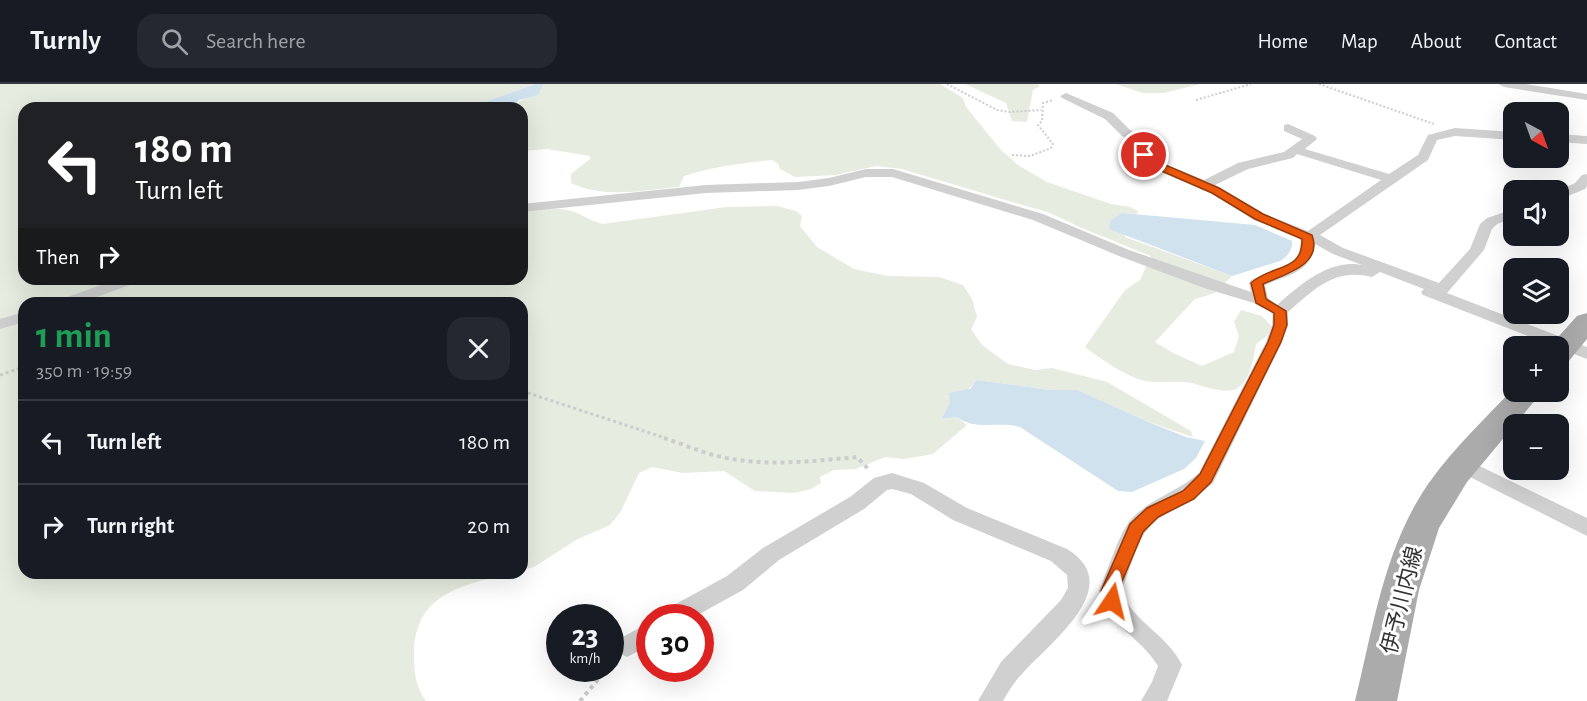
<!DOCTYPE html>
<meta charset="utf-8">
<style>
body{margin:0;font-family:"Alegreya Sans","Noto Sans JP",sans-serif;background:#242831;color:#f1f3f6;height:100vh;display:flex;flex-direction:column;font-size:22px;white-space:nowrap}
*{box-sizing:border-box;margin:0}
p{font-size:20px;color:#9ea1a6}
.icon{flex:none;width:33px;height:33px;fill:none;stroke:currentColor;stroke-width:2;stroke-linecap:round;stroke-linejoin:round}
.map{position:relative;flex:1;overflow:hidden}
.sheet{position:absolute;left:18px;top:213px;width:510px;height:282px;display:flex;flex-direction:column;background:#171b24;border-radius:18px;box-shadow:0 6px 24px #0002}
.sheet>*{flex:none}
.guide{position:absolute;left:18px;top:18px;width:510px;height:183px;border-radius:18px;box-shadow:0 6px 24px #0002;background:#202124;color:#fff;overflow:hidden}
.needle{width:39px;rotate:139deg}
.fabs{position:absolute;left:1503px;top:18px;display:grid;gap:12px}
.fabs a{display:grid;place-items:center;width:66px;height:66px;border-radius:12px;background:#171b24;box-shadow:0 6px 24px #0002;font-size:30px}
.speed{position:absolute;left:546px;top:520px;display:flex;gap:12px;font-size:30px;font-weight:700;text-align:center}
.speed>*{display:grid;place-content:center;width:78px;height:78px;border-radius:50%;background:#171b24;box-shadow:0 6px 24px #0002;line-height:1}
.speed small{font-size:15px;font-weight:400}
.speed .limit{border:9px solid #d22;background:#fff;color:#111}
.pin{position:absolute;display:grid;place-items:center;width:51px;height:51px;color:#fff;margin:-26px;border:3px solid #fff;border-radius:50%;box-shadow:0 2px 6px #0007}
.me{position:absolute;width:66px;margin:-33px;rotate:10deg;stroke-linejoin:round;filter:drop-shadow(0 0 4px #0008)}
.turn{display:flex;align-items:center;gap:21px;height:126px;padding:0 18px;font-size:27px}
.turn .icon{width:78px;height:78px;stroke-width:2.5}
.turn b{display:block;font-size:42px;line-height:51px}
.then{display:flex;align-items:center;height:57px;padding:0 18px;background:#0003;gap:12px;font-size:22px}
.round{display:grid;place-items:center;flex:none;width:63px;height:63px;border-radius:18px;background:#242831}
.summary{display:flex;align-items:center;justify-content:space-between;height:102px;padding:0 18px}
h1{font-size:36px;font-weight:700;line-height:45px;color:#1e9e55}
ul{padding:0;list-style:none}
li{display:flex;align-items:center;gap:18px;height:84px;padding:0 18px;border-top:2px solid #363941}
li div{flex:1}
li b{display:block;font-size:22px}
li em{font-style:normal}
header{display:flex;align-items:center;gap:36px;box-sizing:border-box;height:84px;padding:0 30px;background:#171b24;border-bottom:2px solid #363941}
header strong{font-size:28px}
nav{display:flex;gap:33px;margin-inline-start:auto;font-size:21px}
.search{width:420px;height:54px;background:#242831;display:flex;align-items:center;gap:15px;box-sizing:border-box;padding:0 21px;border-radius:18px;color:#9ea1a6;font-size:22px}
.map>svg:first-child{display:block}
.green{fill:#e6ecdf}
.water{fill:#cfe2ee}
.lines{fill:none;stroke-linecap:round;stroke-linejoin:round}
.path-far2{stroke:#cdcdcd;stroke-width:2;stroke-dasharray:2 2;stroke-linecap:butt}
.path-far1{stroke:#cdcdcd;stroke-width:3;stroke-dasharray:3 3;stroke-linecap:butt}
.path{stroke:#cdcdcd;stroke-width:4;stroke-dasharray:4 4;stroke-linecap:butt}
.minor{fill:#d0d0d0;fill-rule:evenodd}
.primary{fill:#ababab;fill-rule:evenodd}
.route{fill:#ea580c;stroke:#983908;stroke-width:1.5}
.labels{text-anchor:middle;stroke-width:6;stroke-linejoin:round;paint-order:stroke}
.street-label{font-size:22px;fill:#333;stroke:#fff}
</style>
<header>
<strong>Turnly</strong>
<div class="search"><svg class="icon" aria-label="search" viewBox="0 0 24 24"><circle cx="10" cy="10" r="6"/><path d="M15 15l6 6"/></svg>Search here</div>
<nav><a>Home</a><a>Map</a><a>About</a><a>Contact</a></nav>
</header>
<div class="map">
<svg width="1587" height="617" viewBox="0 0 1587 617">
<rect width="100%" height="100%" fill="#fff"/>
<path class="green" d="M0 0H535L468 24H24V195H522V128L525 127C541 125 560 123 575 128 584 132 592 137 602 140L727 123 777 122 796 127 802 132 800 142 817 163 854 185 888 192 939 193 963 201 972 215 977 233 971 245 982 261 1008 280 1035 286 1052 284 1107 298 1191 347 1193 353 1146 337 1076 306H1051L977 296C965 311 949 317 941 335L957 333 967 341 933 370 904 375 885 373 856 385 834 386 820 393 821 399 811 405 794 409 755 407 724 387 683 389 652 383 639 389 620 429 610 441 576 456 534 483 522 486V219H24V489H510C462 502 415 509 414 569 414 588 415 602 426 617H0Z
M543 0H940L963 14 966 23 1001 66 1018 81 1047 98 1111 120 1130 123 1138 127 1137 130 1122 129 1125 153 1232 192 1215 209 1195 215 1155 258 1173 269 1202 282 1234 268 1239 252 1234 238 1241 226 1262 232 1271 242 1268 251 1256 260C1254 274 1250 298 1236 305 1221 311 1201 300 1186 298 1172 297 1159 299 1145 297 1126 293 1100 274 1085 263L1125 206 1140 196 1151 172C1132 165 1113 156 1094 149 1072 141 1054 128 1029 123L902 85 876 82 836 91 795 93 780 85 778 80 772 76C742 79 713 83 684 92L679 103C642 106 605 115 571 99V90L590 75V72L547 65 522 67V24H512C521 14 536 11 543 0Z
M965 0H1038L1040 2 1033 6 1027 38 1012 37 1006 19Z
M1115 0H1200L1164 9H1143Z"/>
<path class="water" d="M535 0H543L538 11 519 16 512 24H468Z
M1122 129 1255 141 1292 157C1293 166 1287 173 1280 177L1232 192 1109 145 1111 136Z
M977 296 1051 306H1077L1146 337 1186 353 1205 357 1196 374 1184 385 1132 408 1118 407 1020 343C998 337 975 347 957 333L941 335 950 319 949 309 970 305Z"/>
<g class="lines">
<path class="path-far2" d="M947 0 997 26 1009 28 1041 26
M1319 0 1434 40
M1196 16 1251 0
M1012 71 1030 72 1051 64 1053 60 1038 41 1042 37 1043 19 1053 16"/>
<path class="path-far1" d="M0 291 24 283
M522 307 668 355"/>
<path class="path" d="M664 354C683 360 702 369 722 373 765 383 813 377 857 373L870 387
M610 581 616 575
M580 617 607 585"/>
<path class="minor" d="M1498 0H1526L1587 10V16L1504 3Z
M1066 9 1113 29 1130 46 1157 60 1159 65 1150 74 1204 96 1238 79 1284 68 1302 55 1284 47V41L1288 40 1315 52 1317 55 1305 65 1389 90 1418 71 1428 51 1455 44 1514 48V56L1455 52 1437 56 1428 76 1320 151 1343 164 1439 199 1470 165 1480 140 1487 134 1514 125V134L1497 140 1492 145 1484 166 1447 209 1587 263V275L1423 211 1421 208 1424 205 1380 188 1372 193C1334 184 1315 205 1288 228V241L1282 258 1213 399C1195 416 1155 431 1144 450 1134 466 1129 489 1121 507 1133 538 1168 551 1182 581L1167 617H1141L1152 598 1158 582C1139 551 1113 547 1099 507 1107 489 1118 452 1129 438 1146 416 1178 408 1199 389L1266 258 1272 241 1273 225 1263 224 1254 219 1207 205 1119 172 1033 136 892 93H866L829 102 798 106 706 109 522 128V120L706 101 798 98 829 94 866 85H893L1043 130 1129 166 1251 208 1249 199 1251 196 1293 178 1299 172 1301 154 1254 136 1211 109 1139 79 1138 71 1146 64 1122 52 1105 35 1062 14 1060 12ZM1297 70 1381 96 1308 147 1264 130 1215 101 1248 85 1293 74ZM1315 160 1333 170 1362 181C1329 175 1300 201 1277 221L1268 214 1265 201C1288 191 1312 188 1315 160Z
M1558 50 1587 52V60L1558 58Z
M1587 90V102L1585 105 1558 116V107L1575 99 1582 91Z
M118 195H141L138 198 80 219H57L59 216Z
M24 228V238L0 245V235Z
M1463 374 1587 434V452L1456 386 1453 381 1456 376Z
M892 389 924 399 967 424 1067 465C1128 502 1049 559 1022 590 1014 598 1009 607 1003 617H978L1001 578 1061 516 1068 504 1067 491 1051 477 953 436 911 410 892 405 887 406 864 425 779 476 743 506 692 534H660L663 527 727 492 763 464 850 413 874 394Z
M650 538V561L627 573 619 569 615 562 619 555Z"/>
<path class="primary" d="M1587 229V255L1568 278 1558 280V262H1550L1577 232Z
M1514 304V308H1542L1467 398 1439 444 1419 506 1397 617H1355C1372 549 1382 477 1418 416 1443 374 1480 340 1514 304Z"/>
</g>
<path class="route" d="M1140 69H1147L1149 74 1219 104 1263 130 1312 151C1323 181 1285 190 1263 200L1266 215 1286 227 1287 241 1281 258 1211 398 1194 415 1158 433 1143 448 1118 507 1121 517 1118 522 1112 524 1106 522 1101 507 1130 440 1147 424 1183 407 1200 390 1268 258 1274 241V229L1256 219 1251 199C1271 180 1303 189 1302 155L1255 135 1212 109 1141 78Z"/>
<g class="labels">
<g class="street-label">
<text transform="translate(1401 516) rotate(-76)" y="8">伊予川内線</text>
</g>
</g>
</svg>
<div class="fabs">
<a><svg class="needle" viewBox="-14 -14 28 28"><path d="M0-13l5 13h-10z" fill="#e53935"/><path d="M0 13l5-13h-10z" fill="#9ea1a6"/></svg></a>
<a><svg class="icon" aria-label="sound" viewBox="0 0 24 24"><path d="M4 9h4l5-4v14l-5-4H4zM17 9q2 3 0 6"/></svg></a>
<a><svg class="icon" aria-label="layers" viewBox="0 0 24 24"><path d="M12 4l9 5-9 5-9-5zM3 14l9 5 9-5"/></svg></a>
<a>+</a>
<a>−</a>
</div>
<div class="speed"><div>23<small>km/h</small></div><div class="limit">30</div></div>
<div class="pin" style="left:1144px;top:71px;background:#d93025"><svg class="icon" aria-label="arrive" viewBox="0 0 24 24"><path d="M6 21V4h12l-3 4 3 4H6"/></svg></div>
<svg class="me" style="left:1112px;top:517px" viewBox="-20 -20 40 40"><path d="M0-17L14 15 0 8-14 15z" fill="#ea580c" stroke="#fff" stroke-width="4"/></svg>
<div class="guide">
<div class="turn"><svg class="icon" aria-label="left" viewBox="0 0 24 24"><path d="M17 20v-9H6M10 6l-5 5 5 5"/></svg><div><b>180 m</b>Turn left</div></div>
<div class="then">Then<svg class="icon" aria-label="right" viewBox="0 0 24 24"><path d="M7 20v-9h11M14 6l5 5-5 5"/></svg></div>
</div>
<section class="sheet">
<div class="summary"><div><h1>1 min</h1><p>350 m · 19:59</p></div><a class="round"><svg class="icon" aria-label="close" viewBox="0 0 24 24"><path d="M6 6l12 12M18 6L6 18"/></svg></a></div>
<ul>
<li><svg class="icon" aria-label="left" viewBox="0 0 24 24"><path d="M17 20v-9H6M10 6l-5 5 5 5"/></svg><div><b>Turn left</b></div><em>180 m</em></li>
<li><svg class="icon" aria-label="right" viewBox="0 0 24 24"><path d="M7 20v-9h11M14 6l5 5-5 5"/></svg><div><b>Turn right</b></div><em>20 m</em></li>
</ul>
</section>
</div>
